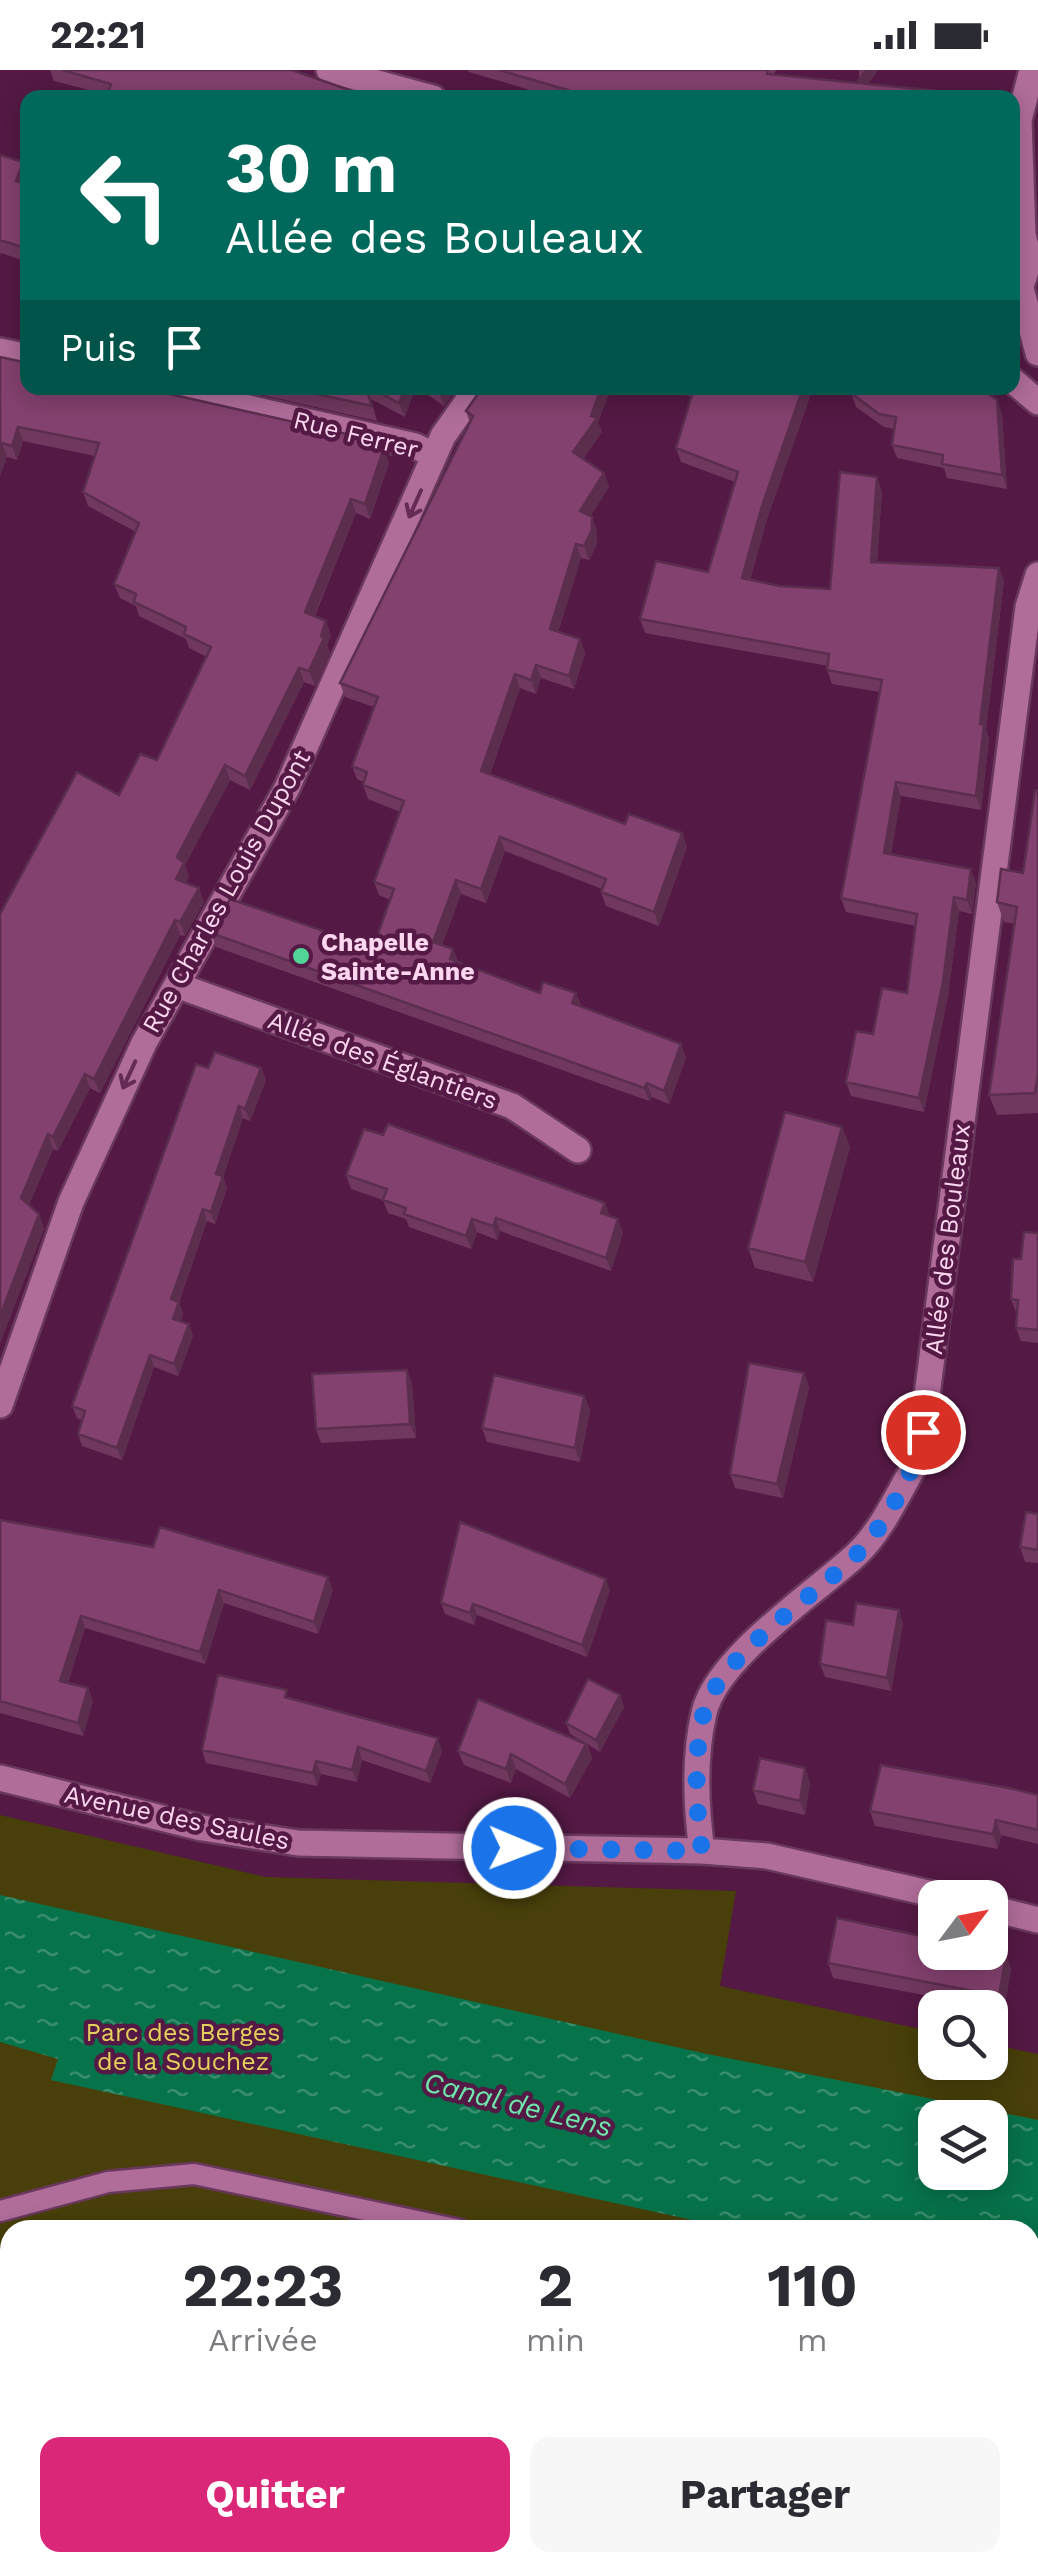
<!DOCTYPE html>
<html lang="fr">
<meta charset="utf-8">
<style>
body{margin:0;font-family:"Work Sans",sans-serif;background:#f7f7f7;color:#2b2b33;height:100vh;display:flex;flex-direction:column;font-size:38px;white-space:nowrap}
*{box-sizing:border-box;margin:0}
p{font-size:32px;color:#7c7c81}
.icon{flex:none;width:55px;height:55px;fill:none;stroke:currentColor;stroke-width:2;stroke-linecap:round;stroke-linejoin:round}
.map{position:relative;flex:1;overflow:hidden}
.details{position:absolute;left:0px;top:2150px;width:1040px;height:352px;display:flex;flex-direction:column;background:#fff;border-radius:30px 30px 0 0;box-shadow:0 5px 25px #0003}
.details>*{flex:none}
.top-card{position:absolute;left:20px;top:20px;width:1000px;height:305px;border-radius:20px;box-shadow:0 5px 25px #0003;background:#00695c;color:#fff;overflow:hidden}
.needle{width:65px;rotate:58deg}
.buttons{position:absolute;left:918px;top:1810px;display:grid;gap:20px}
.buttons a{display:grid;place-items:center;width:90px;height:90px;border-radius:20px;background:#fff;box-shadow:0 5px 25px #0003;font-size:50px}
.pin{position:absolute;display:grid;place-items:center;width:85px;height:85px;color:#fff;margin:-42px;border:5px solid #fff;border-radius:50%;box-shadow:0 2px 10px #0007}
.me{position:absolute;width:110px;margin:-55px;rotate:91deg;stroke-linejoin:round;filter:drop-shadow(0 0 8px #0008)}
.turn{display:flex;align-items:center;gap:35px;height:210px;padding:0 40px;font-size:45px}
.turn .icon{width:130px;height:130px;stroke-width:2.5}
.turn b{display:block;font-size:70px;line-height:85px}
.then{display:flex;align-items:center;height:95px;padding:0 40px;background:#0003;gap:20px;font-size:38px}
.eta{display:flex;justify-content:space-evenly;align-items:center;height:170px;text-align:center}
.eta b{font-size:60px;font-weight:700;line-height:70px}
.button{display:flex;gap:20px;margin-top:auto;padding:20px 40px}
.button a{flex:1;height:115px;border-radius:20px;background:#db2777;color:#fff;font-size:40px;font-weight:700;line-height:115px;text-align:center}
.button a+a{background:#f7f7f7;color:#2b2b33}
.status{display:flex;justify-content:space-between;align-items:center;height:70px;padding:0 50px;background:#fff;direction:ltr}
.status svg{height:28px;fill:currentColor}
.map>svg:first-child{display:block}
.park{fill:#483f0a;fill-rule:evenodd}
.water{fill:url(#water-ripples);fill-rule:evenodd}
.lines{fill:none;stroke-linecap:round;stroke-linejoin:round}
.lane-casing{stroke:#6a385d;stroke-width:25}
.street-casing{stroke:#6a385d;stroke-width:30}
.secondary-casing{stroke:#6a385d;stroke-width:30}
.lane{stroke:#b06d9a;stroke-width:20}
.street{stroke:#b06d9a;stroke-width:25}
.secondary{stroke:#b06d9a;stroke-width:25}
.wall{fill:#71385f}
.shaded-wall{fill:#5c2e4e}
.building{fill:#83416f;stroke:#5c2e4e;stroke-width:2.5}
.oneway{stroke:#662a56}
.route{stroke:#1a73e8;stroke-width:18;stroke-dasharray:0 32.4}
.poi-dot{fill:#52d397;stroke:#541945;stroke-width:4}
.labels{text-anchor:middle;stroke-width:9;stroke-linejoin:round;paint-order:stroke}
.street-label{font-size:25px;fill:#fdd7ef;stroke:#541945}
.poi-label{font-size:25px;font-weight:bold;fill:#fdd7ef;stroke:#541945;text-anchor:start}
.park-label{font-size:25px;fill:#e4d05b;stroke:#541945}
.water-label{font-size:28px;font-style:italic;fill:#6fe8ac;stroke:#541945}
</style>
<div class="status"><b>22:21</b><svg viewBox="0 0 49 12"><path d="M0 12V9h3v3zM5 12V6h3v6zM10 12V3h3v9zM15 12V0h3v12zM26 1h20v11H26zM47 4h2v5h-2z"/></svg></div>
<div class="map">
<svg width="1038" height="2501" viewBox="0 0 1038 2501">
<defs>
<pattern id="water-ripples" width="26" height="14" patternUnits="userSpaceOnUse" patternTransform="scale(2.5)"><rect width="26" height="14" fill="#07734a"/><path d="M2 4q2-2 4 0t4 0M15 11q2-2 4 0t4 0" fill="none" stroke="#388d6d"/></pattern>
</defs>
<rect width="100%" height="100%" fill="#541945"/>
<path class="park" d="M0 1745 266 1807 736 1821 720 1916 935 1962V1992H990V1974L1038 1984V2501H0ZM935 2048H990V2102H935ZM10 2160H1030V2492H10Z"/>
<path class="water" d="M0 1825 707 1984 1038 2050V2218L1030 2216V2160H738L51 2010 58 1989 0 1972ZM935 2048H990V2102H935Z"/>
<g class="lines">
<g class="lane-casing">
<path id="lane" d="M0 2141 108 2112 194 2104 460 2160
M1030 2408 1038 2411"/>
</g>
<g class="street-casing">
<path id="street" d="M1023 164 1019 50 1032 0
M0 281 28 287
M161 318 415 376 434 385
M179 916 512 1036 578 1080
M0 1335 71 1132 144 973 287 718 443 366 477 318
M0 1708 202 1758 298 1773 702 1781 767 1786 950 1828
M702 1781C696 1738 694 1686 704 1643 716 1588 816 1522 856 1485 883 1460 900 1419 919 1388L1028 537 1038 505
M990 1838 1038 1850"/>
</g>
<g class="secondary-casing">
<path id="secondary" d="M329 0 433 28
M1012 147C1033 174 1031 204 1012 231
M1021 218 1038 283
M1012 310 1038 332"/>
</g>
<use href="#lane" class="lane"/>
<use href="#street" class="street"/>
<use href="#secondary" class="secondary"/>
</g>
<path class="wall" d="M50 0H292L108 25 54 11Z
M468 0H776L774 5 859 13V0H878L868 14 940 28H557L469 2Z
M0 85 28 105 25 114 28 115V192L1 183 0 186Z
M0 287 152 320 389 393 370 449 356 443 315 546 331 565 327 576 330 582 315 616 304 612 250 720 230 710 185 795 189 807 186 813 204 832 185 866 180 865 100 1023 90 1018 58 1081 53 1079 29 1135 39 1144 44 1159 0 1273V844L119 725 157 690 207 587 189 578 186 569 139 546 136 536 120 528 114 514 136 462 88 436 83 422 95 386 23 371 17 390 7 387 0 406Z
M232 318H415L405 347 371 329 377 351Z
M418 318H457L444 336Z
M668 318H813L766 452 750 510 779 516 830 519 882 421 877 492 999 498 1004 511 986 659 989 669 981 740 901 726 891 784 976 813 972 844 959 841 948 926 924 1042 851 1026 846 1012 873 964 907 923 916 856 846 842 841 828 880 622 832 614 827 600 828 596 645 563 640 549 708 502 735 412 681 392 676 378 692 327Z
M851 323 1002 344 1007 419 947 408 944 398 897 388 892 375 894 359 884 357 856 337Z
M466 341 598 353 602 362 583 389 604 403 609 417 590 447 597 461V474L589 490 581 488 558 562 580 569 585 583 574 619 541 608 536 624 520 618 490 704 625 754 682 763 687 777 659 856 606 836 601 822 602 819 505 781 486 833 461 824 442 875 453 879 458 892 540 923 581 936 686 988 669 1034 652 1027 649 1031 216 877 211 863 373 878 390 830 379 825 374 812 400 742 368 729 363 715 364 712 357 709 352 696 374 637 345 627 340 613 470 353Z
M1038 720V1043L997 1045 989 1025 1015 854 1004 852 997 832 1023 803Z
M208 998H261L266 1010 250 1051 243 1048 223 1107 227 1118 215 1154 207 1151 179 1232 183 1244 181 1251 189 1254 193 1266 178 1306 154 1297 122 1390 82 1376 78 1364 82 1350 77 1348 72 1336Z
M842 1057 850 1077 813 1212 755 1198 748 1178Z
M346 1105 623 1163 611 1201 500 1161 497 1170 477 1162 471 1179 409 1157 406 1149 388 1143 383 1130 351 1119Z
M1038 1163V1273L1021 1271 1016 1258 1017 1242H1016L1011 1229 1021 1189Z
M407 1300 412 1314 416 1368 321 1373 316 1359Z
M804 1303 809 1317 783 1428 735 1418 730 1404Z
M584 1326 590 1340 580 1392 487 1372 482 1358Z
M1038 1444V1493L1025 1492 1020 1477Z
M0 1450 333 1520 318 1564 224 1533 205 1594 85 1558 68 1613 88 1618 93 1631 83 1666 0 1643Z
M610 1520 587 1587 477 1545 474 1555 445 1544 441 1533Z
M903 1553 891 1621 825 1607 820 1594 853 1555Z
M620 1625 624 1637 600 1682 587 1674 592 1688 570 1728 516 1699 511 1713 464 1695 458 1681 585 1673 570 1664 566 1653Z
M290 1629 442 1681 430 1713 362 1690 357 1712 321 1704 317 1716 206 1693 202 1680Z
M810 1712 805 1745 758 1734 753 1720Z
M1038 1725V1774L1001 1765 998 1779 875 1756 870 1741Z
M1006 1885 1011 1899 1004 1940 833 1908 828 1893Z"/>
<path class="shaded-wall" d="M865 0H878L862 22 857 10Z
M23 92 28 108 22 125 16 111Z
M405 318H415L405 347 399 333Z
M442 318H457L444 336 439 322Z
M601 318H611L598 353 602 362 578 396 573 382 591 346Z
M803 318H813L766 452 747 522 742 508 761 439Z
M997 330 1002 344 1007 419 1002 405Z
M18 357 23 371 17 390 12 376Z
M382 372 389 393 370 449 365 434Z
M2 373 7 387 0 406V378Z
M604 403 609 417 585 455 580 441Z
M877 407 882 421 876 505 871 492Z
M351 429 356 443 310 556 305 542Z
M592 447 597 461V474L589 490 584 476Z
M576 474 581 488 555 573 550 559Z
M999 498 1004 511 986 659 989 669 981 740 976 726 980 654Z
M326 551 331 565 327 576 330 582 315 616 309 601Z
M580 569 585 583 574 619 569 606Z
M536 595 541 608 536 624 531 610Z
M299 598 304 612 250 720 245 706Z
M515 604 520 618 486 715 481 701Z
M225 695 230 710 185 795 189 807 181 823 176 809 177 787Z
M896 712 901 726 889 797 884 783Z
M682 763 687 777 659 856 654 842Z
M500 767 505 781 486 833 481 819Z
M971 799 976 813 972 844 967 830Z
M456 810 461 824 438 886 433 872Z
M199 818 204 832 185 866 180 852Z
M954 827 959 841 948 926 924 1042 919 1028Z
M175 850 180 865 100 1023 94 1009Z
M453 879 458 893 450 889Z
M576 923 582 936 572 933Z
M681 974 686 988 669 1034 664 1021Z
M261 998 266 1010 250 1051 245 1039Z
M85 1004 90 1018 58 1081 53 1067Z
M647 1013 652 1027 649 1031 644 1018Z
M239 1036 243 1048 223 1107 227 1118 215 1154 211 1142 216 1104Z
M842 1057 850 1077 813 1212 805 1192Z
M48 1064 53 1079 26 1142 21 1128Z
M605 1133 610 1146 601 1143Z
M203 1139 207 1151 175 1241 171 1229Z
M39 1144 44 1159 0 1273V1246Z
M496 1148 500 1161 497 1170 493 1156Z
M472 1149 477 1162 471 1179 466 1166Z
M618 1149 623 1163 611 1201 606 1188Z
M179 1232 183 1244 177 1261 173 1249Z
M189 1254 193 1266 178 1306 174 1294Z
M150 1285 154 1297 122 1390 117 1378Z
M407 1300 412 1314 416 1368 410 1354Z
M804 1303 809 1317 783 1428 777 1414Z
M584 1326 590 1340 580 1392 575 1378Z
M328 1507 333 1520 318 1564 314 1552Z
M606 1509 610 1520 587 1587 582 1575Z
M219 1520 224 1533 205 1594 200 1582Z
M473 1534 477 1545 474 1555 470 1543Z
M899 1540 903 1553 891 1621 887 1608Z
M81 1546 85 1558 64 1624 60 1611Z
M88 1618 93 1631 83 1666 78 1653Z
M620 1625 624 1637 600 1682 596 1670Z
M438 1668 442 1681 430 1713 426 1701Z
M586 1674 592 1688 570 1728 565 1714Z
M358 1677 362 1690 357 1712 352 1700Z
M511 1684 516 1699 511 1713 506 1699Z
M316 1691 321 1704 317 1716 313 1703Z
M805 1698 810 1712 805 1745 800 1731Z
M996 1750 1001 1765 998 1779 993 1764Z
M1006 1885 1011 1899 1004 1940 999 1926Z"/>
<path class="building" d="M62 0H292L372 28H107L111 14Z
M499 0H768L767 4 938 21V28H595Z
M0 85 23 92 16 111 28 115V179L0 170Z
M0 287 28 293V318H150L152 320 382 372 384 378 365 434 351 429 305 542 326 551 321 566 324 568 309 601 299 598 245 706 225 695 177 787 184 793 176 809 199 818 180 852 175 850 94 1009 85 1004 53 1067 48 1064 21 1128 39 1144 0 1246V844L77 702 119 725 140 684 157 690 211 577 184 564 186 557 134 532 136 524 114 514 139 453 83 422 99 373 18 357 12 376 2 373 0 378Z
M289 318H366L372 336Z
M370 318H405L399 333Z
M482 318H601L591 346 597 348 573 382 604 403 580 441 592 447V460L584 476 576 474 550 559 580 569 569 606 536 595 531 610 515 604 481 701 625 754 629 744 682 763 654 842 601 822 606 809 500 767 481 819 456 810 433 872 453 879 450 889 540 923 543 912 576 923 572 933 681 974 664 1021 647 1013 644 1018 211 863 230 829 373 878 394 819 374 812 404 731 363 715 367 702 352 696 378 627 340 613 473 346 466 341Z
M694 318H803L761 439 742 508 779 516 830 519 840 402 877 407 871 492 999 498 980 654 984 655 976 726 896 712 884 783 971 799 967 830 954 827 943 912 919 1028 846 1012 856 961 873 964 882 918 907 923 917 844 841 828 882 610 827 600 829 584 640 549 656 491 708 502 738 402 676 378Z
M852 318H981L997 330 1002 405 942 394 943 385 892 375 896 347 879 344 851 323Z
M1038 720V1005L1035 1023 989 1025 1017 837 997 832 1001 799 1023 803 1035 721Z
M215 982 261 998 245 1039 239 1036 216 1104 223 1106 211 1142 203 1139 171 1229 179 1232 173 1249 189 1254 174 1294 150 1285 117 1378 78 1364 85 1341 72 1336 196 994 208 998Z
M785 1042 842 1057 805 1192 748 1178Z
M388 1054 605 1133 601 1143 618 1149 606 1188 496 1148 493 1156 472 1149 466 1166 404 1144 406 1138 383 1130 387 1119 346 1105 364 1059 383 1065Z
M1024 1162 1038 1163V1260L1016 1258 1018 1230 1011 1229 1013 1189H1021Z
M749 1293 804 1303 777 1414 730 1404Z
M407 1300 410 1354 316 1359 312 1304Z
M494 1305 584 1326 575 1378 482 1358Z
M1026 1442 1038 1444V1480L1020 1477Z
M0 1450 153 1477 160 1457 328 1507 314 1552 219 1520 200 1582 81 1546 60 1611 88 1618 78 1653 0 1631Z
M460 1452 606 1509 582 1575 473 1534 470 1543 441 1533Z
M856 1533 899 1540 887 1608 820 1594 826 1550 853 1555Z
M218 1605 287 1620 285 1627 438 1668 426 1701 358 1677 352 1700 316 1691 313 1703 202 1680Z
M588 1609 620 1625 596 1670 566 1653Z
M478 1629 586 1674 565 1714 511 1684 506 1699 458 1681Z
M760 1688 805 1698 800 1731 753 1720Z
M881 1695 1014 1719 1038 1725V1760L996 1750 993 1764 870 1741Z
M837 1848 935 1869V1882L990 1881 1006 1885 999 1926 828 1893Z"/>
<defs><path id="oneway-shaft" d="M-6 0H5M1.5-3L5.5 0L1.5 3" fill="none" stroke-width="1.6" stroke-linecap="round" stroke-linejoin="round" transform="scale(2.5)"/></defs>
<g class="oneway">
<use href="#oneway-shaft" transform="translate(415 434) rotate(114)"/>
<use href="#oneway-shaft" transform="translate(129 1005) rotate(115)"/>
</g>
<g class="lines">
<path class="route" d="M514 1778 702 1781C696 1739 693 1684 704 1642 719 1586 818 1524 858 1483 884 1457 917 1398 923 1362"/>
</g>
<circle class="poi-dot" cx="301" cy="886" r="10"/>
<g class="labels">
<g class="street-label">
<text transform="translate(356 364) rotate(14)" y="9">Rue Ferrer</text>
<text transform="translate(226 821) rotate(-61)" y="9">Rue Charles Louis Dupont</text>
<text transform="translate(383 990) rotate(20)" y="9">Allée des Églantiers</text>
<text transform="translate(947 1169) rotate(-83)" y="9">Allée des Bouleaux</text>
<text transform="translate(177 1747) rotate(12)" y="9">Avenue des Saules</text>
</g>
<g class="poi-label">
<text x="321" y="881">Chapelle<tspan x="321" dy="29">Sainte-Anne</tspan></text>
</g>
<g class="park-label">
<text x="183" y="1971">Parc des Berges<tspan x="183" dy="29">de la Souchez</tspan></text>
</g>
<g class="water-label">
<text transform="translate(518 2034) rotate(14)" y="10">Canal de Lens</text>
</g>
</g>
</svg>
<div class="buttons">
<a><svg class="needle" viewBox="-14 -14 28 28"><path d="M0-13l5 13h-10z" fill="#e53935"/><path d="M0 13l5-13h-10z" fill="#7c7c81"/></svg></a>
<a><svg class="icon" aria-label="search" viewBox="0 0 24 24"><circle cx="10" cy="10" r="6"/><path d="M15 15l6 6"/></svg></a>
<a><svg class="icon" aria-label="layers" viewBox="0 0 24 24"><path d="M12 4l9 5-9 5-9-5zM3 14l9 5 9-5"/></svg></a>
</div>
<div class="pin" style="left:923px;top:1362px;background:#d93025"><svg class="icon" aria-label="arrive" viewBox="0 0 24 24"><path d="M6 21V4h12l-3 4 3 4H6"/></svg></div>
<svg class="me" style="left:514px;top:1778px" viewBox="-20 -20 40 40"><circle r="17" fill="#1a73e8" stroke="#fff" stroke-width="3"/><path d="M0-11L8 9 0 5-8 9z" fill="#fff"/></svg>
<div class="top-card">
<div class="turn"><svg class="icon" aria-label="left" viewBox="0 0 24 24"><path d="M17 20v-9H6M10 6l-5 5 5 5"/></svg><div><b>30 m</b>Allée des Bouleaux</div></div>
<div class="then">Puis<svg class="icon" aria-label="arrive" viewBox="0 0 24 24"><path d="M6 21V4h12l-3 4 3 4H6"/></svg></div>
</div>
<section class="details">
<div class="eta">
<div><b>22:23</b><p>Arrivée</p></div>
<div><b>2</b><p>min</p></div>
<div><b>110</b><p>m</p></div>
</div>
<div class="button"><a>Quitter</a><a>Partager</a></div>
</section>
</div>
